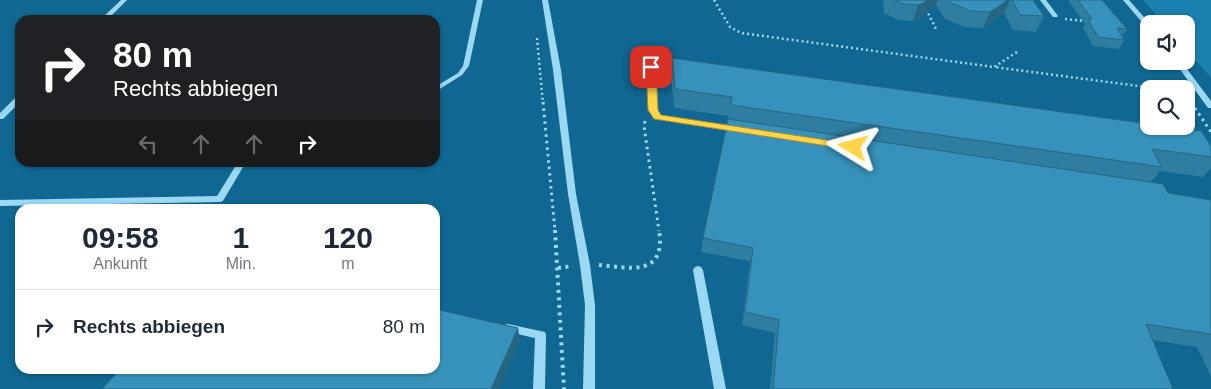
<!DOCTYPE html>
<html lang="de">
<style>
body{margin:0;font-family:Arial,sans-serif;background:#f6f6f7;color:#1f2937;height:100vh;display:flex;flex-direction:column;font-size:19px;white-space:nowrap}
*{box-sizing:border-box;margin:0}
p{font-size:16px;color:#747a83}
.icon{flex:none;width:28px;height:28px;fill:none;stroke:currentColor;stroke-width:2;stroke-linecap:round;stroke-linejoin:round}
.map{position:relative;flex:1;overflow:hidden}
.details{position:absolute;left:15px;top:204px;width:425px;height:170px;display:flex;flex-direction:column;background:#fff;border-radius:15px;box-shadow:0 1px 4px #0004}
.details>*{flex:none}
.hud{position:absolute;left:15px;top:15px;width:425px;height:152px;border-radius:15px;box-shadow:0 1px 4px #0004;background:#202124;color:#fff;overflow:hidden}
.controls{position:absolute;left:1140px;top:15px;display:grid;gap:10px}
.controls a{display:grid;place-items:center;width:55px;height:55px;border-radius:10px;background:#fff;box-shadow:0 1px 4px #0004;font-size:25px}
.pin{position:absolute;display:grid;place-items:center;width:42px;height:42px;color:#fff;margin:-21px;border-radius:10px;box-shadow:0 2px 8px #0006}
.me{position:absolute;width:55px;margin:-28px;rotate:278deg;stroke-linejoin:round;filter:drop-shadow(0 0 4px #0008)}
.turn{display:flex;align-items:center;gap:18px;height:105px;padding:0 15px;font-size:22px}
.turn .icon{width:65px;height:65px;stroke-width:2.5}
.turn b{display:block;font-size:35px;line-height:42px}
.lanes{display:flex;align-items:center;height:48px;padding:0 15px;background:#0003;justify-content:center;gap:25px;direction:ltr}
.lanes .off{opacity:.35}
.eta{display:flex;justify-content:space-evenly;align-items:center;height:85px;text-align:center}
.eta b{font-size:30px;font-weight:700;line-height:35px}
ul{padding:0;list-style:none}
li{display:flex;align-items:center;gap:15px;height:75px;padding:0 15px;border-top:1px solid #e0e1e3}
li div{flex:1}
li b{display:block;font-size:19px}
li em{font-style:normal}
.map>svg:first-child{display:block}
.green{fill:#1980af}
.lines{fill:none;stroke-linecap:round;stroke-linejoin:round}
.path-far2{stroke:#9ad8f4;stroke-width:2.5;stroke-dasharray:2 3;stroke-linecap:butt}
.path-far1{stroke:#9ad8f4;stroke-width:3;stroke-dasharray:2.5 4;stroke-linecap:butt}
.path{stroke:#9ad8f4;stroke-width:4;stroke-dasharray:3 4.5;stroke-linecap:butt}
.minor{fill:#9ad8f4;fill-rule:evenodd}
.wall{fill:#2f7ea1}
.shaded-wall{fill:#266683}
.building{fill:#3792bb;stroke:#266683}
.route{fill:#ffd54a;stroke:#a68a30}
</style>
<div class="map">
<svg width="1211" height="389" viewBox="0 0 1211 389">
<rect width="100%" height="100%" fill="#0f6792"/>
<path class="green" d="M1143 0H1211V78L1186 49V24H1164Z"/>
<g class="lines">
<path class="path-far2" d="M714 0 730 27 741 33 994 67
M926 9 937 31
M1065 19 1086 21
M1144 37 1149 44
M537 38 543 104
M1017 52 994 67 1161 89"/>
<path class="path-far1" d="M543 102 555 231
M1195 108 1211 132
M645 121 644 126 659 231"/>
<path class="path" d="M555 230 564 389
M599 265C631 268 666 277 659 230
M558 268 573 266"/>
<path class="minor" d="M121 0H127L107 20H100Z
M477 0H483L469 66 462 75 435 92V87L458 73 463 66Z
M542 0H548L561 70 576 194 590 265 595 305V389H583L585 305 580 265 568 194 553 70Z
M1040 0H1046L1058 16 1057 17H1053Z
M1123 0H1129L1150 24 1149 29 1147 28Z
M1174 61H1181L1211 101V108H1208Z
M651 65 654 67 657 110 661 115 736 127H739L740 129 739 131 655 119 649 110 648 67Z
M17 96H20V102L3 119H0V113Z
M238 162H246L223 201 220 202 0 206V200L217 196Z
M698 266 701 267 703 270 726 389H714L693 270 695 267Z
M508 324 545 332 546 335 545 389H533L535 338 504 331 503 328 504 325Z"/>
</g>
<path class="wall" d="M883 0H1033L1044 16 1036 32 1013 30 1004 13 983 28 964 27 945 19 936 5 918 19 913 21 898 20 884 13Z
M1068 0H1102L1127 29 1122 37 1124 40 1119 49 1093 46 1083 27 1085 24Z
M672 58 1211 157V168L1203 177 1160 171 1151 182 1168 193 1211 200V377L1197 347 1152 340 1173 389H770L775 333 742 325 750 261 701 252 703 238 729 116 674 108 671 76Z"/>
<path class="shaded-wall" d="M927 0H938L936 5 918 19 913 21 918 5Z
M1008 0H1010L1004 13 983 28 990 12Z
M518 328 520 341 499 389H491Z"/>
<path class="building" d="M895 0H927L923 3 918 5 903 4Z
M949 0H1008L990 12 971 11 951 3Z
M1012 0H1033L1044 16 1020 15Z
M1078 0H1102L1127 29 1117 28 1124 40 1098 37 1088 19H1092Z
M672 58 1149 124V126H1166L1201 131 1211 146V157L1152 149 1162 167 731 105 732 97 675 89Z
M728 119 1163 184 1168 193 1211 200V335L1210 334 1146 324 1173 389H773L779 320 745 312 753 248 703 238Z
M435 309 518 328 491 389H102L120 369H435Z"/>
<path class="route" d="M651 64 656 67 658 110 661 115 853 144 858 147 853 150 654 119 648 110 646 67Z"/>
</svg>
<div class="controls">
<a><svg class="icon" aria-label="sound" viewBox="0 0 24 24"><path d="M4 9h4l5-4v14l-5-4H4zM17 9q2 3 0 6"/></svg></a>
<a><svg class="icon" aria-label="search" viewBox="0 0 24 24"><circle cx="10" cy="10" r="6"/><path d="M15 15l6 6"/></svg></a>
</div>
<div class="pin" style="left:651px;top:67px;background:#d93025"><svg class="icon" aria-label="arrive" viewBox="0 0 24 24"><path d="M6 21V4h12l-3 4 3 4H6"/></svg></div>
<svg class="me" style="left:853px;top:147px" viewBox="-20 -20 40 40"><path d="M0-17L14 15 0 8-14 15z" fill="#ffd54a" stroke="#fff" stroke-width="4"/></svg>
<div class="hud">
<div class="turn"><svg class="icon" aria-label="right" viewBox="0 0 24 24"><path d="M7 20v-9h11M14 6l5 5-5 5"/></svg><div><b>80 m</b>Rechts abbiegen</div></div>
<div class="lanes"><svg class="icon off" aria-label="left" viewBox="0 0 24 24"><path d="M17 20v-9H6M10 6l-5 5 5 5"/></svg><svg class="icon off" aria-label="ahead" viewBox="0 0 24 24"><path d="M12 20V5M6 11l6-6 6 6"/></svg><svg class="icon off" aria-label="ahead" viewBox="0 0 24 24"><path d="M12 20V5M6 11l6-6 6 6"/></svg><svg class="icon" aria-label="right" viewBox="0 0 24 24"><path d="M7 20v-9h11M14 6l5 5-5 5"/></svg></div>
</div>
<section class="details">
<div class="eta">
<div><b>09:58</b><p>Ankunft</p></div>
<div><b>1</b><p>Min.</p></div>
<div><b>120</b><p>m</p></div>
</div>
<ul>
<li><svg class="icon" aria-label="right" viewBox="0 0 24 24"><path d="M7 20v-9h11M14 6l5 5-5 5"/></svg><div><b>Rechts abbiegen</b></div><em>80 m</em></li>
</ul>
</section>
</div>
